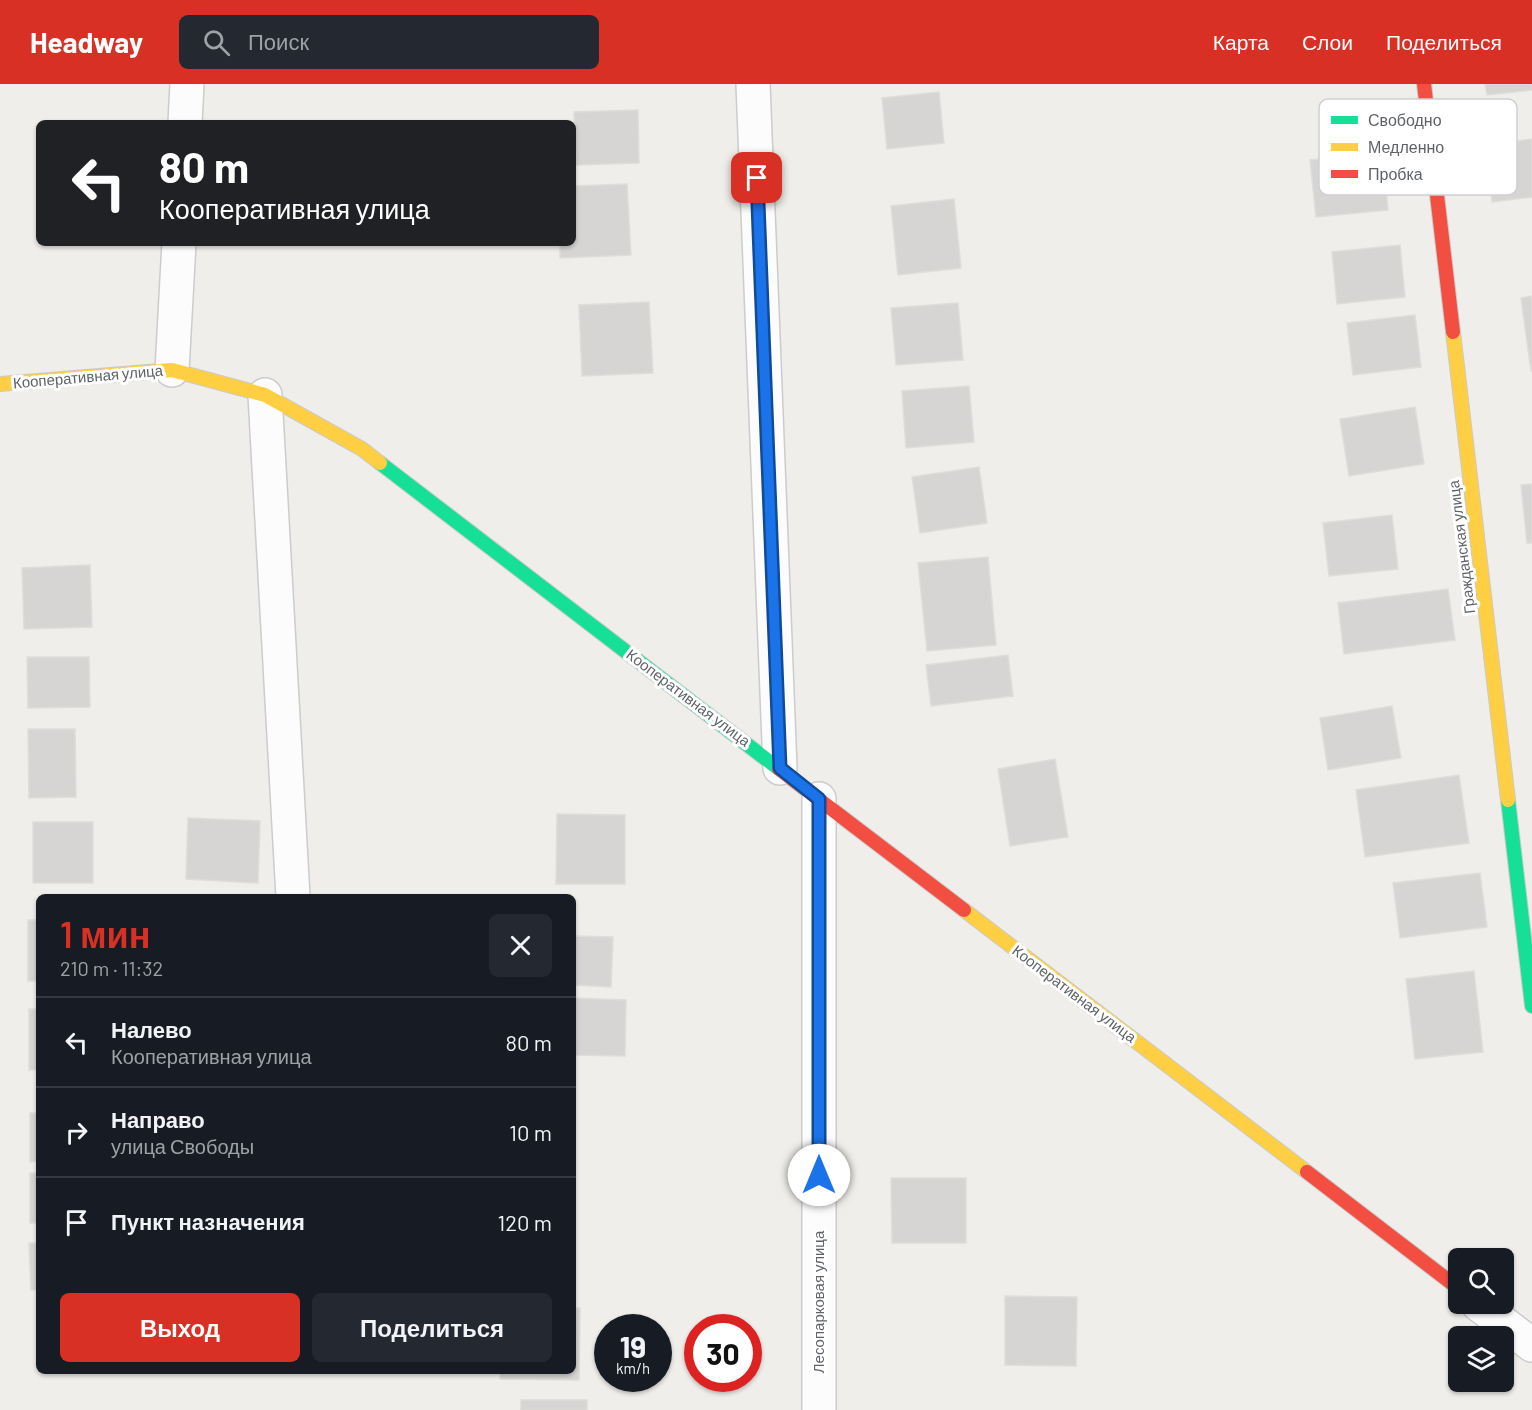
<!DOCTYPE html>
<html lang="ru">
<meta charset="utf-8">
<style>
body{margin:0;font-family:Barlow,sans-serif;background:#242831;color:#f1f3f6;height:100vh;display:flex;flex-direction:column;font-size:22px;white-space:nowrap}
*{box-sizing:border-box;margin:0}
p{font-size:20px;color:#9ea1a6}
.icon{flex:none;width:33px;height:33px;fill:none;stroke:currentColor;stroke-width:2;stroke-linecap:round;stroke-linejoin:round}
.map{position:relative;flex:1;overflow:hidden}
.panel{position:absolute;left:36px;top:810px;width:540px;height:480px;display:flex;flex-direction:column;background:#171b24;border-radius:9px;box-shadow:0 2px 4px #0004}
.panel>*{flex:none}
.guide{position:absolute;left:36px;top:36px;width:540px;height:126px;border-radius:9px;box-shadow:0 2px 4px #0004;background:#202124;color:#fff;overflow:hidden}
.tools{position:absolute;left:1448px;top:1164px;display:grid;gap:12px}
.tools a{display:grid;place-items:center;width:66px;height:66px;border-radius:9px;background:#171b24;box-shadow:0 2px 4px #0004;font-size:30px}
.speed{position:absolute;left:594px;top:1230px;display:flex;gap:12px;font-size:30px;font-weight:700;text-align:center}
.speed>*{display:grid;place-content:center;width:78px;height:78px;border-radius:50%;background:#171b24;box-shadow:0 2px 4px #0004;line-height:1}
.speed small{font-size:15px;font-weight:400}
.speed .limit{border:9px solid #d22;background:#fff;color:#111}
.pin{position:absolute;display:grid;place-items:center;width:51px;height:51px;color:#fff;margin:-26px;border-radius:12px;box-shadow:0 3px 9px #0006}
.me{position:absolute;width:66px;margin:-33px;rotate:0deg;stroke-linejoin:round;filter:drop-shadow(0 0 4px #0008)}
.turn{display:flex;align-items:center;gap:21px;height:126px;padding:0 24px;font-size:27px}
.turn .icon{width:78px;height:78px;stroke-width:2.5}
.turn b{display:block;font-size:42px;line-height:51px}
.round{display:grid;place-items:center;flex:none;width:63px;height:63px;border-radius:9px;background:#242831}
.head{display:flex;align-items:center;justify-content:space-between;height:102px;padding:0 24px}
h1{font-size:36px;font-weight:600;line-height:45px;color:#d93025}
.button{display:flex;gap:12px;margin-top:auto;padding:12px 24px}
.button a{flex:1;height:69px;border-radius:9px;background:#d93025;color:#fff;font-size:24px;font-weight:600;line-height:69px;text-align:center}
.button a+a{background:#242831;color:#f1f3f6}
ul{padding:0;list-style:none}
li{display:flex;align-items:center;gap:18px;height:90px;padding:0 24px;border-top:2px solid #363941}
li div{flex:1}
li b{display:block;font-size:22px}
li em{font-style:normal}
header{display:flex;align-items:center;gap:36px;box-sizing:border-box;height:84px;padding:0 30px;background:#d93025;color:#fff}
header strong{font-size:28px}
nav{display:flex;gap:33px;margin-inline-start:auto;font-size:21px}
.search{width:420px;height:54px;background:#242831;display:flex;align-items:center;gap:15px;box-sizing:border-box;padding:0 21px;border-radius:9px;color:#9ea1a6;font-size:22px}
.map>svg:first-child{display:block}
.building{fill:#d6d5d3;stroke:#deddd9;stroke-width:1.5}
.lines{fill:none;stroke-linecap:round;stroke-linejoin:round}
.street-casing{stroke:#cbcccc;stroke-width:36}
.fast-casing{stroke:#cacacb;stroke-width:16}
.slow-casing{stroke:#cacacb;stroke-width:16}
.jam-casing{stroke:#cacacb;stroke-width:16}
.street{stroke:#fdfcfc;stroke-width:33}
.fast{stroke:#16e098;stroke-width:14}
.slow{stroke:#ffcf43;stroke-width:14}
.jam{stroke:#f24e42;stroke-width:14}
.route-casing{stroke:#114b97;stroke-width:15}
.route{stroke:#1a73e8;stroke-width:10}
.labels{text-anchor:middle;stroke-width:6;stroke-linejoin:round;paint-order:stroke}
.street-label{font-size:15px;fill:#5f6368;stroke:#fff}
.key{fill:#fff;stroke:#cfd0d2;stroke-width:1.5}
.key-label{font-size:16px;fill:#5f6368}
</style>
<header>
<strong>Headway</strong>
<div class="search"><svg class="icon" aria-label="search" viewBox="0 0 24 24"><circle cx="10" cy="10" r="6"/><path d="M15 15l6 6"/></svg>Поиск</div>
<nav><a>Карта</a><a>Слои</a><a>Поделиться</a></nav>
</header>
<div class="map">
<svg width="1532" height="1326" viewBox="0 0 1532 1326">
<rect width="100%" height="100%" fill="#efeeea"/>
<path class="building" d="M1485 0H1532V6L1487 11Z
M939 8 944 59 887 65 882 14Z
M638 26 639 79 576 81 574 28Z
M1532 55V113L1492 118 1485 61Z
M1383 69 1388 126 1316 133 1310 76Z
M627 100 631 171 560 174V159H573V102Z
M954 115 961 184 898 191 891 122Z
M1400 161 1405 213 1337 220 1332 168Z
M1532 212V287H1531L1521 214Z
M649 218 653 289 582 292 579 221Z
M958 219 963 276 896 281 891 224Z
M1415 231 1421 283 1353 291 1347 239Z
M969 302 974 358 906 364 902 307Z
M1415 323 1424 380 1349 392 1340 335Z
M979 383 987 439 920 449 912 393Z
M1532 400V459H1527L1521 401Z
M1392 431 1398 485 1329 492 1323 439Z
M988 473 996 561 927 567 918 479Z
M90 481 92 543 24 545 22 484Z
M1448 505 1455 556 1344 570 1338 519Z
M1008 571 1013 612 931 622 926 581Z
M27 573H89L90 623 28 624Z
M1392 622 1401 674 1328 686 1320 634Z
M28 645H75L76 713 29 714Z
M1055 675 1068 753 1010 762 998 685Z
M1459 691 1469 759 1365 773 1356 706Z
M557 730 625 731V800H556Z
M188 734 260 737 258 799 186 795Z
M33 738H93V799H33Z
M1480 789 1487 843 1400 854 1393 799Z
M28 836H39V897H28Z
M573 852 613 853 611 903 573 901Z
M1474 887 1483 968 1415 975 1406 895Z
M573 914 626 916 625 972 573 971Z
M29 925H39V986H29Z
M30 1029H39V1077L30 1078Z
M30 1089H39V1139H30Z
M891 1094H966V1159H892Z
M29 1159H39V1206H31Z
M1005 1212 1077 1213 1076 1282 1005 1281Z
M573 1224H580L579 1296 500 1295V1287H573Z
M521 1316H587V1326H521Z"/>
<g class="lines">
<g class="street-casing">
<path id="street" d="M753 0 780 684
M185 39 187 0
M172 286 179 159
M265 311 293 813
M1478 1220 1532 1261
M819 1326V715"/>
</g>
<g class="fast-casing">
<path id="fast" d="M380 379 779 685
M1508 716 1532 922"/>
</g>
<g class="slow-casing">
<path id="slow" d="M1453 248 1508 716
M0 300 172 286 265 311 362 365 380 379
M964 826 1307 1088"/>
</g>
<g class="jam-casing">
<path id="jam" d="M1424 0 1453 248
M779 685 964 826
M1307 1088 1458 1204"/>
</g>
<use href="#street" class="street"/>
<use href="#fast" class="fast"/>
<use href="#slow" class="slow"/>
<use href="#jam" class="jam"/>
</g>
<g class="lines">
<g class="route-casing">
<path id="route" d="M757 94 780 684 819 715V1091"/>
</g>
<use href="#route" class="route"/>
</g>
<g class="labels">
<g class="street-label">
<text transform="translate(88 293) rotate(-5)" y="5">Кооперативная улица</text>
<text transform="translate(1462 463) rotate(-97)" y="5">Гражданская улица</text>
<text transform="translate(688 614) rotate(37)" y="5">Кооперативная улица</text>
<text transform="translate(1074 910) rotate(37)" y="5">Кооперативная улица</text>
<text transform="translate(819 1218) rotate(-90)" y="5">Лесопарковая улица</text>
</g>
</g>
<rect x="1319" y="15" width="198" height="96" rx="9" class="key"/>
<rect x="1331" y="32" width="27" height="8" fill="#16e098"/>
<rect x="1331" y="59" width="27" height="8" fill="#ffcf43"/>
<rect x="1331" y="86" width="27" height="8" fill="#f24e42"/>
<g class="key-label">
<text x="1368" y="42">Свободно</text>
<text x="1368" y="69">Медленно</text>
<text x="1368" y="96">Пробка</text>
</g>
</svg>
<div class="tools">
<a><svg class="icon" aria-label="search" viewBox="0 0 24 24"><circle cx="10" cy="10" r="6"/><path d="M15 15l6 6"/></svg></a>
<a><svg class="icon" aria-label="layers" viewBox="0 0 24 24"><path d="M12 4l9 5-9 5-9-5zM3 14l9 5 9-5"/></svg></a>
</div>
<div class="speed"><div>19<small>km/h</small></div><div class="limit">30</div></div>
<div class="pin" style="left:757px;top:94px;background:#d93025"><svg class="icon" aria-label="arrive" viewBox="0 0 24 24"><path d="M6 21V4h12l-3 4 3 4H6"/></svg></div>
<svg class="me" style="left:819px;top:1091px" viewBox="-20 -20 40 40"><circle r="19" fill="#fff"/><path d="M0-13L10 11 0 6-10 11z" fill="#1a73e8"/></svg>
<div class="guide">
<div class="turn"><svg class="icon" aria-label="left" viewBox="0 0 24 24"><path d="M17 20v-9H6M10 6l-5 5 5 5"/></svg><div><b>80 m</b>Кооперативная улица</div></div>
</div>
<section class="panel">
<div class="head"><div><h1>1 мин</h1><p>210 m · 11:32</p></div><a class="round"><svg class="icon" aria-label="close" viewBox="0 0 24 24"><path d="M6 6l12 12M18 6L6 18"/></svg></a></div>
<ul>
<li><svg class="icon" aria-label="left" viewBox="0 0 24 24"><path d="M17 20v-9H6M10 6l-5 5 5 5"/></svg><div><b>Налево</b><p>Кооперативная улица</p></div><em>80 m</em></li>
<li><svg class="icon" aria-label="right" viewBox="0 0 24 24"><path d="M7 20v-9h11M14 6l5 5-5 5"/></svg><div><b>Направо</b><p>улица Свободы</p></div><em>10 m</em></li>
<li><svg class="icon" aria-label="arrive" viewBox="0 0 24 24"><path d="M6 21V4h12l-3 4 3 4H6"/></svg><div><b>Пункт назначения</b></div><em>120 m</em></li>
</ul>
<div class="button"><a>Выход</a><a>Поделиться</a></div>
</section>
</div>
